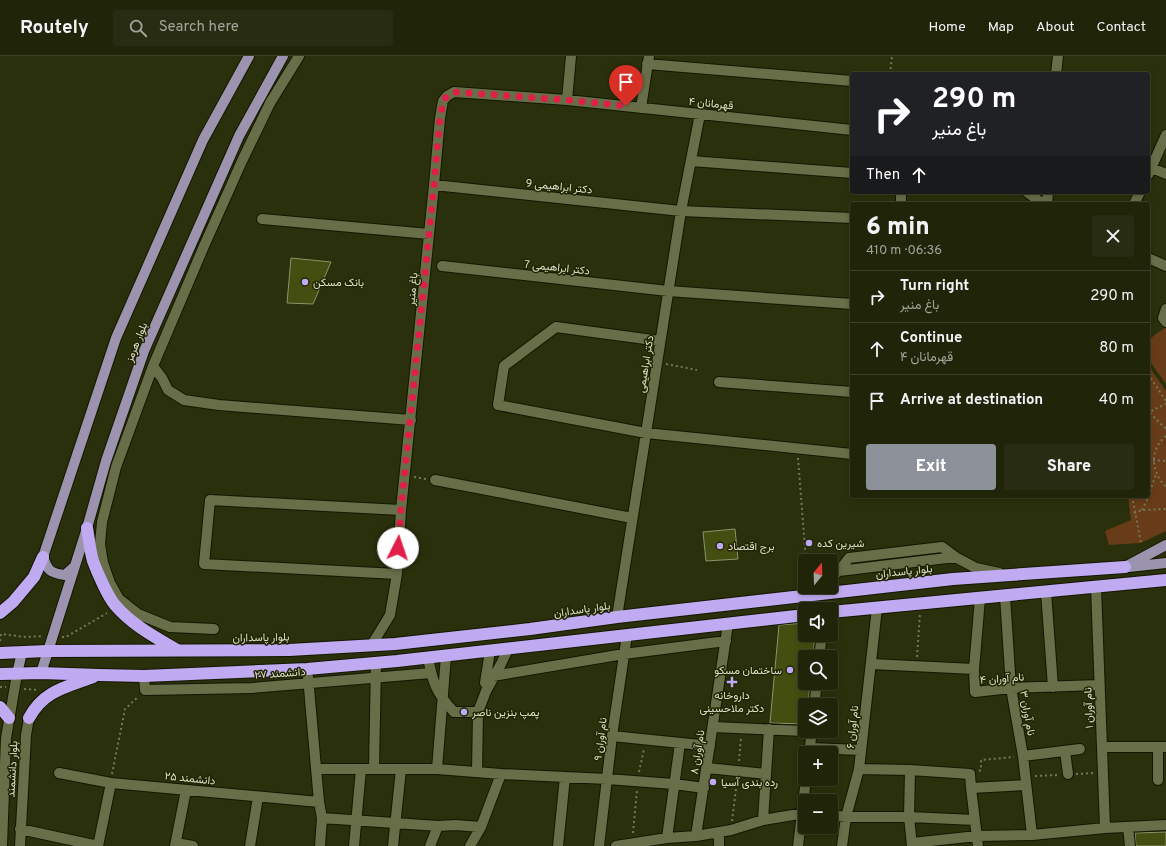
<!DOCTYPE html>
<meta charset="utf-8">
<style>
body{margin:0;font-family:Overpass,Vazirmatn,sans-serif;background:#282c12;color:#f1f3f6;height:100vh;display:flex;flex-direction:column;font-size:15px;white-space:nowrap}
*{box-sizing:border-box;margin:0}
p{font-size:13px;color:#a2a49c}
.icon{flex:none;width:22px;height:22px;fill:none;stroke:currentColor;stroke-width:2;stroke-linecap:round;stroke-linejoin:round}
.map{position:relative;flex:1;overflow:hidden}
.panel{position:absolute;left:850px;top:146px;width:300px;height:296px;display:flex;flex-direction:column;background:#202408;border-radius:4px;box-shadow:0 2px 6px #0003,0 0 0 1px #3d4129}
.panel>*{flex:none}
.guide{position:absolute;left:850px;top:16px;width:300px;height:122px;border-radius:4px;box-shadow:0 2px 6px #0003,0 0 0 1px #3d4129;background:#202124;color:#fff;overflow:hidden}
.needle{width:26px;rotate:19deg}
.buttons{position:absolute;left:798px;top:498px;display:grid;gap:8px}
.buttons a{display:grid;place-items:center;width:40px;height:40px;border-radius:4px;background:#202408;box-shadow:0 2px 6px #0003,0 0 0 1px #3d4129;font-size:20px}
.pin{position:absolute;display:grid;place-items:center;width:34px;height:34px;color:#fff;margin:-41px -17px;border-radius:50% 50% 50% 0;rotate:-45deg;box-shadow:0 0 4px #0007}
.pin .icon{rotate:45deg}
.me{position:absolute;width:44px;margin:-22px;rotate:4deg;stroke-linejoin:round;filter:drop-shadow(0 0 3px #0008)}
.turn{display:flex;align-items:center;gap:14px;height:84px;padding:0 16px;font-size:18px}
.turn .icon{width:52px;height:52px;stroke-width:2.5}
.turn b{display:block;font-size:28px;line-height:34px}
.then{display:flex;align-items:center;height:38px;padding:0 16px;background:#0003;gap:8px;font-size:15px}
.round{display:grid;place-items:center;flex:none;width:42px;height:42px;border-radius:4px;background:#282c12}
.headline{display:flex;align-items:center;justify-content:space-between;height:68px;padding:0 16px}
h1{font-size:24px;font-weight:800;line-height:30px}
.action{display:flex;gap:8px;margin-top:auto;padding:8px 16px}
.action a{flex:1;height:46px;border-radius:4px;background:#8c9099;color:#fff;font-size:16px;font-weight:800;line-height:46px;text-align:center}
.action a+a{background:#282c12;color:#f1f3f6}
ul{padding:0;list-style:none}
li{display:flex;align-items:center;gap:12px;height:52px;padding:0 16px;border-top:1px solid #3d4129}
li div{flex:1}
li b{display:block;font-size:15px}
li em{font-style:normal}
header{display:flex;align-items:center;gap:24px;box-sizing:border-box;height:56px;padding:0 20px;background:#202408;border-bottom:1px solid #3d4129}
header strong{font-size:19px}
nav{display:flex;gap:22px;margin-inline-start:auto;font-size:14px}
.search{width:280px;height:36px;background:#282c12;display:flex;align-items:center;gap:10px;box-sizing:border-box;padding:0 14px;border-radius:4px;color:#a2a49c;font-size:15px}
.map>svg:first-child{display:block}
.green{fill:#683c18}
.building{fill:#454e11;stroke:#8a936b}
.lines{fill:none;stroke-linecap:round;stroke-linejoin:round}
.minor-casing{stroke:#131700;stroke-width:12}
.major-casing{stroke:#131700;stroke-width:12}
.highway-casing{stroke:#131700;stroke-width:14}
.path{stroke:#73785a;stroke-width:2;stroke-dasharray:2 3;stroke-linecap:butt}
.minor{stroke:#676e48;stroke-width:10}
.major{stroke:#9c93ae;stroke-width:10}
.highway{stroke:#c0abf2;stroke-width:12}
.route{stroke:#e11d48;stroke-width:7;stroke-dasharray:0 12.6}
.poi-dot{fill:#bfa9f4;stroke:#212601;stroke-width:1.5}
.labels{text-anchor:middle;stroke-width:3;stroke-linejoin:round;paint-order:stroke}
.street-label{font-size:11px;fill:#dce1cc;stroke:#212601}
.poi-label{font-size:11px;fill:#dce1cc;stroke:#212601;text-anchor:start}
</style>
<header>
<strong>Routely</strong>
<div class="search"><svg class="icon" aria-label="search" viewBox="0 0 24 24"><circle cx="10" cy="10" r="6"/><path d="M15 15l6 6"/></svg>Search here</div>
<nav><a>Home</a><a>Map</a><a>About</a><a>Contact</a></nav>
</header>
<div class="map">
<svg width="1166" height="790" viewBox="0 0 1166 790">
<rect width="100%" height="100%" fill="#2a300b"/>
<path class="green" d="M1166 271V328L1148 303V284Z
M1148 309 1166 335V475L1141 487 1109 489 1105 475 1131 464 1128 440H1148Z"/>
<path class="building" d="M291 202 331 206 313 248 287 247Z
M735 473 738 503 706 505 703 476Z
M805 567V579H815L813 601H805V627H810L808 649H805V668L770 667 779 569Z
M1166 776V790H1136L1135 777Z"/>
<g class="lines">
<g class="minor-casing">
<path id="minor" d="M299 0 270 47 242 105 204 190 153 310 162 322 168 334 184 344 219 349 411 364
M647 8 852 25
M1056 18 1058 0
M567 44 852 74
M641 52 649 0
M691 105 852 117
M1152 112 1166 118
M1148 119 1166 79
M434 129 681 155 852 162
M1027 136 1043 148
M901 148V136
M1047 148 1048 136
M1134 148 1140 136
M262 163 429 178
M1148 202 1166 210
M442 210 668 235 852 248
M1166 253 1163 262 1166 266
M660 285 556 271 504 310 498 349 646 377 852 398
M153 310 116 411 102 466 100 488 103 507 110 527 119 543 138 558 170 571 214 573
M719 326 852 336
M435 424 632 462
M839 515 849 502 942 491 957 502
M397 518 204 508 210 444 401 454
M831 521 839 515 947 502H957L976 512 999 517
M1096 531 1105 772
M1046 536 1053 631
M1005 540 1011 632 1023 700 1032 779
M980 542 974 613 975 636 1011 632 1099 629
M617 561 681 155 700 58
M371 590 390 559 397 518 401 454 434 129 440 62 443 45 447 40 454 36 567 44 571 0
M819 601 822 579
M428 602C433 627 436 637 454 656H478L486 635 501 608 508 593
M871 608 974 613
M144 620 145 634 252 632 431 617
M308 621 319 746 322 762 320 790
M487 621 624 598 726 585
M485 627 490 595
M814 649 817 627
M713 671 805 675
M612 680 710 690
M1102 691H1166
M1158 691V724
M810 692 861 694
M1065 695 1068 718
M809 697 812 675
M1023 700 1080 693
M707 712 766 718
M316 713H437L501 718 607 723 674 728 704 732
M374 713 376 607
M437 713 446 600
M859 713 910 714 970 718 971 732 978 790
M910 714 909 761 912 790
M477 716 478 656 480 650
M59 717 111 727 319 746
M971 732 1026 729
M831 759 846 761H909L975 764
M322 762 438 770 455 769 481 771
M763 764 769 673
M1128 771 1130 790
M20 773 98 790 111 727
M696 780 728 568
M667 782 680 687
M176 787 193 790
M912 787 977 780 1032 779 1105 772 1166 769
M2 790 6 682 17 618
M20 790 26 679 29 662
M175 790 186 734
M250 790 258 741
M354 790 361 713
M393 790 401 713
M430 790 438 770
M470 790 481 771 501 718
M558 790 565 721
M599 790 612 680 627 579
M616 790 667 782 696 780 731 774 763 764 805 757
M719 790V776
M798 790 806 723
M842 790 846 761 859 713 877 552"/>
</g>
<g class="major-casing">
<path id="major" d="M74 511 65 519C50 517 48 515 43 501L116 282 203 84 249 0
M1125 511 1166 489
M1129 511 1166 507
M41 617 87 472 106 405 144 295 239 80 283 0
M17 618 22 596"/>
</g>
<g class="highway-casing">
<path id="highway" d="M87 472C89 483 90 495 93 505 97 516 108 541 115 549 132 569 155 581 177 594
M831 556 1166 524
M0 557 13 546 34 521 43 501
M0 597 47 595 289 594 395 588 530 573 617 561 953 523 1125 511
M0 618 41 617 99 619 144 620 307 613 397 605 805 559
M0 651 9 662
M29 662C43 635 66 631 93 621"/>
</g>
<path class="path" d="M890 18 892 0
M666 308 697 314
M1148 318 1166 345
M1150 357 1166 373
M1148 359 1153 354 1166 348
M1166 380C1149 394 1151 416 1166 431
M798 402 806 505
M1148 404 1166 405
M414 421 426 423
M1132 440 1141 487
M1142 454 1148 442 1156 418
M1134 457 1142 454 1166 453
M62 581H66L107 557
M0 585 1 578 25 581 43 580
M917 601 920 557
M0 631H6
M24 633 38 634
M739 705 741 681
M979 715 981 714V704L1014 701
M639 716 644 693
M112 718 125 653 138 641
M1076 718 1094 717
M1035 720 1058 719
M732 765 737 725
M633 777 637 734"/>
<use href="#minor" class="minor"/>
<use href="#major" class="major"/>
<use href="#highway" class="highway"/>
</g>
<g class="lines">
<path class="route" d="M398 492 401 454 434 129 440 62 443 45 447 40 454 36 567 44 626 50"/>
</g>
<g class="poi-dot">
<circle cx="305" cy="226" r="4"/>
<circle cx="809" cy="487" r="4"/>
<circle cx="720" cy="490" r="4"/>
<circle cx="790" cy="614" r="4"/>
<path d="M730 620h4v4h4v4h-4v4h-4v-4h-4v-4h4z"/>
<circle cx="464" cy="656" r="4"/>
<circle cx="713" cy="726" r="4"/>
</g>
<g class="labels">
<g class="street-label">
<text transform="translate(711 47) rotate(6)" y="4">قهرمانان ۴</text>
<text transform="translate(559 130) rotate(6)" y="4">دکتر ابراهیمی 9</text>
<text transform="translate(557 211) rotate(6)" y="4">دکتر ابراهیمی 7</text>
<text transform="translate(412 233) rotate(-84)" y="4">باغ منیر</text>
<text transform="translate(136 286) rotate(-68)" y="4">بلوار هرمز</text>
<text transform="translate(645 308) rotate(-81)" y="4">دکتر ابراهیمی</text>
<text transform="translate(904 515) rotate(-6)" y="4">بلوار پاسداران</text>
<text transform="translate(582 553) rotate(-8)" y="4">بلوار پاسداران</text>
<text transform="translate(261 581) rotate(-1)" y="4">بلوار پاسداران</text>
<text transform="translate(280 617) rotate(-4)" y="4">دانشمند ۲۷</text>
<text transform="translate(1002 622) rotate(-4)" y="4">نام آوران ۴</text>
<text transform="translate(1088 652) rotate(-92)" y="4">نام آوران ۱</text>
<text transform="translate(1028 657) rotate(80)" y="4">نام آوران ۳</text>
<text transform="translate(852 671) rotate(-84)" y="4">نام آوران ۶</text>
<text transform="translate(600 683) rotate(-83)" y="4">نام آوران ۹</text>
<text transform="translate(697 696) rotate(-81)" y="4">نام آوران ۸</text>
<text transform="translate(12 713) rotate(-87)" y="4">بلوار دانشمند</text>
<text transform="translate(190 722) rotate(6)" y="4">دانشمند ۲۵</text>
</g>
<g class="poi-label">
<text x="313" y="230">بانک مسکن</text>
<text x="817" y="491">شیرین کده</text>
<text x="728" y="494">برج اقتصاد</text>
<text x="782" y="618" text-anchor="end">ساختمان مسکو</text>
<text x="732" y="643" text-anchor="middle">داروخانه<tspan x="732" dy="13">دکتر ملاحسینی</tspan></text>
<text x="472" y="660">پمپ بنزین ناصر</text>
<text x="721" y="730">رده بندی آسیا</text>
</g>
</g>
</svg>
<div class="buttons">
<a><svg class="needle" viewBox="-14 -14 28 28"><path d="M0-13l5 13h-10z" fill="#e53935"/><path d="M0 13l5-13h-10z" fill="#a2a49c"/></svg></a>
<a><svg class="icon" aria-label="sound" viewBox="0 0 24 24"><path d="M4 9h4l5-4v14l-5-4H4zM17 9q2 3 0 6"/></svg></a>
<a><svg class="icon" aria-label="search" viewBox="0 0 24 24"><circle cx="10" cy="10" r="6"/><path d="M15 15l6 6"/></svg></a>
<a><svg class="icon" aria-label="layers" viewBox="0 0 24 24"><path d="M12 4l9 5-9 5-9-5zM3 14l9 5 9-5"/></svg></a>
<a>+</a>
<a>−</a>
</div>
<div class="pin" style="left:626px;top:50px;background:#d93025"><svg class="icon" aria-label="arrive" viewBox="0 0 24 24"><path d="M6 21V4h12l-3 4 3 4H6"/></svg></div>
<svg class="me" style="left:398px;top:492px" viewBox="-20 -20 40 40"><circle r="19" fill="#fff"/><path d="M0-13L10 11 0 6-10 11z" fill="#e11d48"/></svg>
<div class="guide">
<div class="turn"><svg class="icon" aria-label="right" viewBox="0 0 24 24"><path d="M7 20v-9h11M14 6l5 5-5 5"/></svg><div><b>290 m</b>باغ منیر</div></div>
<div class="then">Then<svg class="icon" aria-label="ahead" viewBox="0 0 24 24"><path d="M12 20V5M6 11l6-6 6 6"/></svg></div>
</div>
<section class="panel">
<div class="headline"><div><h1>6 min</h1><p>410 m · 06:36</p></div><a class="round"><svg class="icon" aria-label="close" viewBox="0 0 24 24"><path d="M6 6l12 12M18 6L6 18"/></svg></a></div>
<ul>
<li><svg class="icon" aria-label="right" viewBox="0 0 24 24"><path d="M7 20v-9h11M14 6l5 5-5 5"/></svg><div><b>Turn right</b><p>باغ منیر</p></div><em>290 m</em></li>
<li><svg class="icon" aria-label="ahead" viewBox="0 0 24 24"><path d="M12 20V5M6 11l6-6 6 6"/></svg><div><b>Continue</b><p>قهرمانان ۴</p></div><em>80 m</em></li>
<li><svg class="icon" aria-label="arrive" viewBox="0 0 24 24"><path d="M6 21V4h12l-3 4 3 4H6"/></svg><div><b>Arrive at destination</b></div><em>40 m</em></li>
</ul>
<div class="action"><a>Exit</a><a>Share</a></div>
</section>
</div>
